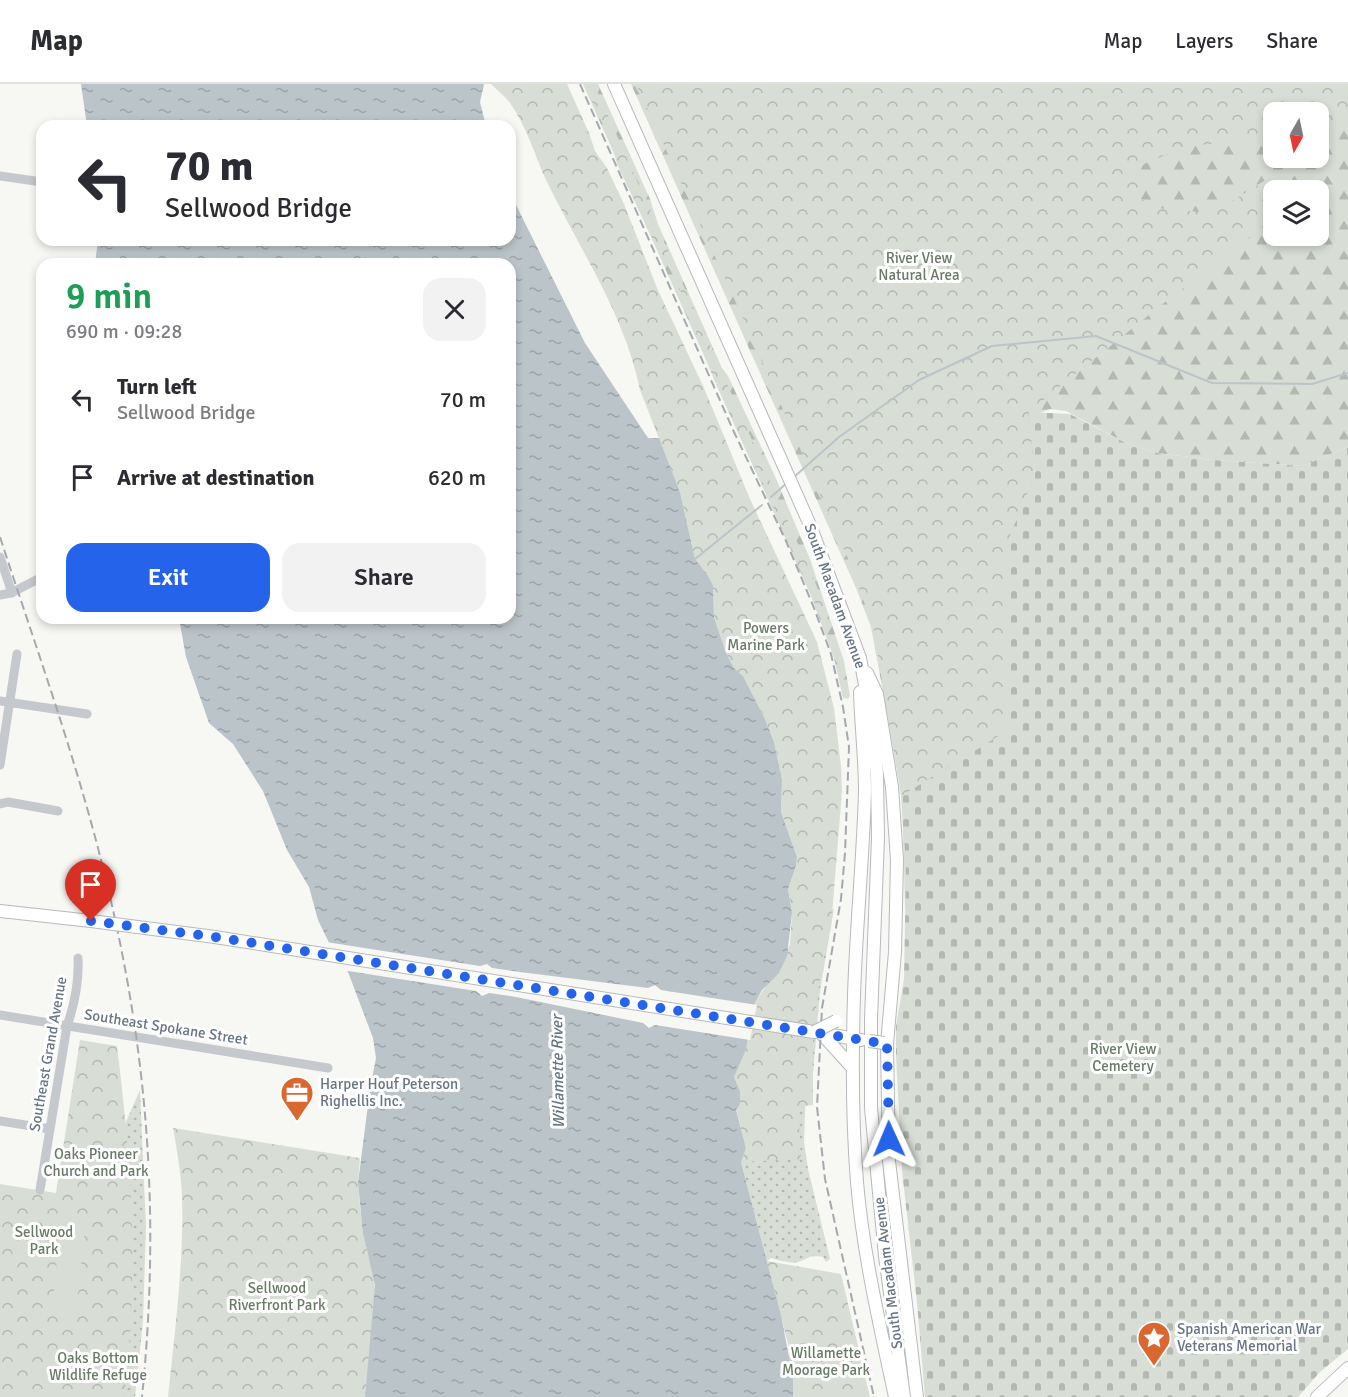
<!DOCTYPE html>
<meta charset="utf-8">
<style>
body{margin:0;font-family:Signika,sans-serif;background:#f2f2f3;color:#2b2b33;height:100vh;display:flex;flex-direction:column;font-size:22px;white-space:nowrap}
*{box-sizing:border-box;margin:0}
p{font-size:20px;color:#7c7c81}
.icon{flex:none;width:33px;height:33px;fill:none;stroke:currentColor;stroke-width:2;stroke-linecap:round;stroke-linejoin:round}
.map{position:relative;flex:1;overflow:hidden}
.drawer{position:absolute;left:36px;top:174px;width:480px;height:366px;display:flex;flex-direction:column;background:#fff;border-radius:18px;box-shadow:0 3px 9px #0003}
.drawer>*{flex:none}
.top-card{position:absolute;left:36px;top:36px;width:480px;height:126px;border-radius:18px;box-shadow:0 3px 9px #0003;background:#fff;color:#2b2b33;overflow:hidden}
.needle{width:39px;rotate:189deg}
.buttons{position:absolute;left:1263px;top:18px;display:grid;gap:12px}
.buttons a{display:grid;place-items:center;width:66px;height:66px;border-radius:12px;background:#fff;box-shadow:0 3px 9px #0003;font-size:30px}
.pin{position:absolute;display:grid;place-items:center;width:51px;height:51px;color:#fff;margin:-62px -26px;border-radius:50% 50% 50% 0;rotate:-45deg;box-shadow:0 0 6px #0007}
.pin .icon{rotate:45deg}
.me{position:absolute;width:66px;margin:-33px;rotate:359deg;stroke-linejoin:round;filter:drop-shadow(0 0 4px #0008)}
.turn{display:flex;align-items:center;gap:21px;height:126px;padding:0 30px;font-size:27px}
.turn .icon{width:78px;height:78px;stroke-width:2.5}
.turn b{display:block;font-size:42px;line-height:51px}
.round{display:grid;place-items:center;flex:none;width:63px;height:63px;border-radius:18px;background:#f2f2f3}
.overview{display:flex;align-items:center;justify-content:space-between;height:102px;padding:0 30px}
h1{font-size:36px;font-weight:600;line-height:45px;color:#1e9e55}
.action{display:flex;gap:12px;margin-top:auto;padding:12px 30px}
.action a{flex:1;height:69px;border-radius:18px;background:#2563eb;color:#fff;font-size:24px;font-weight:600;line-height:69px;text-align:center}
.action a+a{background:#f2f2f3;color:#2b2b33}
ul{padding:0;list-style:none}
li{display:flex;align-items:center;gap:18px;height:78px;padding:0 30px}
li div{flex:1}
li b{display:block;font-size:22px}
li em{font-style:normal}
header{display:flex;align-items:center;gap:36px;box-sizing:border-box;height:84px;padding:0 30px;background:#fff;border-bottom:2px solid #e1e1e2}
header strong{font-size:28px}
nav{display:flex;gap:33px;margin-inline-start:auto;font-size:21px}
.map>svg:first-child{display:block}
.grass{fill:url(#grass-dots)}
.forest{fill:url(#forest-firs);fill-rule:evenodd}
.cemetery{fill:url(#cemetery-stones)}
.park{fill:url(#park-crowns)}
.garden{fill:#d8ded5}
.water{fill:url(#water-ripples)}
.pier{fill:#f7f7f4}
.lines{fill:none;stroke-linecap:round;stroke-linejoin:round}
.stream{stroke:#bbc4c9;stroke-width:2}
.major-casing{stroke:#b6babe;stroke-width:14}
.minor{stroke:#c5c8cc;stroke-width:9}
.major{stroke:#fff;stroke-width:12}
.rail{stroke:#a4a9af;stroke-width:2;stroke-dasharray:9 4.5;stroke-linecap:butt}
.major-bridge-casing{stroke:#b6babe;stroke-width:14;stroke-linecap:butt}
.major-bridge{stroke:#fff;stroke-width:12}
.route{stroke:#2563eb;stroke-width:10;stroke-dasharray:0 18}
.labels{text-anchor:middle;stroke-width:6;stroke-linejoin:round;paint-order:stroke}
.park-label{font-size:15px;fill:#687b66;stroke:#fff}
.street-label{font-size:15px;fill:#677584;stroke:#fff}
.poi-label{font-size:15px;fill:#677584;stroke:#fff;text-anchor:start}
.water-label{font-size:16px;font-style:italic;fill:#63767f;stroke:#fff}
</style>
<header>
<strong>Map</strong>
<nav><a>Map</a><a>Layers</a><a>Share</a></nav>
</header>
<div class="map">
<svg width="1348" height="1313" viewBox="0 0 1348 1313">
<defs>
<pattern id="grass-dots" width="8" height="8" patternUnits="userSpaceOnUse" patternTransform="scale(1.5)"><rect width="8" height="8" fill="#d8ded5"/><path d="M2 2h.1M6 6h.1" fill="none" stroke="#b3b9b2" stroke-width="1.8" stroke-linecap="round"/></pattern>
<pattern id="forest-firs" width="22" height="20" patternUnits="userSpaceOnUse" patternTransform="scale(1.5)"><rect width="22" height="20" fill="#d8ded5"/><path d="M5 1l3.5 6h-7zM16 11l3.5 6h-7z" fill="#b3b9b2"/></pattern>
<pattern id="cemetery-stones" width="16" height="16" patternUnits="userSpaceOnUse" patternTransform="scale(1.5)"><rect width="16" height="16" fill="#d8ded5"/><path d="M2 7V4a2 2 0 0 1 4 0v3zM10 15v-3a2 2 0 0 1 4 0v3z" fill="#b3b9b2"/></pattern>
<pattern id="park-crowns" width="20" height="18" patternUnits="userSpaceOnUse" patternTransform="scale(1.5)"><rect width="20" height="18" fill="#d8ded5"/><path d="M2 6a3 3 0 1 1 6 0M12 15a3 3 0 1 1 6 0" fill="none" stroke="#b3b9b2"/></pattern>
<pattern id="water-ripples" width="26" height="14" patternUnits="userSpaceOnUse" patternTransform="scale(1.5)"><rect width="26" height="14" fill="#bbc4c9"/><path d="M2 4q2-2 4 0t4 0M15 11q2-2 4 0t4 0" fill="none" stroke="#9ca4a9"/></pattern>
</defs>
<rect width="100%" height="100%" fill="#f7f7f4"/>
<path class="grass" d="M834 824 820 907 812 1002H806L804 1058 808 1085 830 1175 826 1178 823 1173C805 1171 812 1174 798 1178 790 1180 779 1176 771 1174L767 1177 741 1078 831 828Z
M140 1006 146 1143 143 1237 135 1313H120V1051Z"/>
<path class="forest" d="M583 0H598L650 115 658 140 722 284 728 292 774 390 810 475 844 577 850 612 848 615 843 614 834 574 811 512Z
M631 0H1348V363L1302 382 1213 376 1157 369 1126 359 1066 327 1050 325 1037 330 1022 559 943 846 905 823 902 710 871 543 856 504ZM1274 28H1318V74H1274ZM1274 106H1318V152H1274Z"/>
<path class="cemetery" d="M1028 328 1070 330 1126 359 1157 369 1213 376 1302 382 1348 363V1265L1320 1288 1298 1313H925L917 1219 902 1087 896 971V942L904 895 906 780 901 712 1005 648V464L1035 391Z"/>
<path class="park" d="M491 0H567L589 49 595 67 607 84 624 120 657 204 704 304 750 415 817 558 834 624 841 682 842 707 831 843 822 880 813 947V1021L798 1023 801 1075 741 1078 746 1064 736 1025 740 1007 734 993 746 966 753 923 790 861 792 829 788 805 796 782 797 773 781 728 782 695 774 658 765 635 743 592 734 584 726 569 714 533 713 501 707 490 695 475 680 408 640 306C625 231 580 166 547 98 535 72 527 43 510 19 505 12 497 6 491 0Z
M584 0H594L815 498 833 543 825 542 781 443 767 406 748 371 715 298 676 195 651 152 617 80 612 60Z
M636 0H1348V38L1319 51 1318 28H1274L1273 55 1187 62 1139 82 1138 113 1157 124 1213 129 1272 92 1294 106H1274L1273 136 1164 219 1028 328 1035 391 1005 464V648L901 712 873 542 849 477 743 234Z
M80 956 117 962C132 1083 139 1191 124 1313H0V1100L56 1109Z
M173 1044 360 1074 358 1099 360 1123 367 1167 373 1187 376 1213 365 1313H168C175 1246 184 1179 182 1112 181 1089 177 1066 173 1044Z
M767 1177 841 1190 870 1313H793L788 1260Z"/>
<path class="garden" d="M61 1132 86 1135 76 1230 52 1228Z"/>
<path class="water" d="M81 0H484L480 18 486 42H87Z
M510 105 514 117 585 259 648 354H659L680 408 695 475 707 490 713 501 714 533 726 569 734 584 743 592 765 635 774 658 782 695 781 728 797 773 796 782 788 805 792 829 787 872 779 889 762 906 753 923 746 966 734 993 740 1007V1020L736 1026 746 1064 741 1078 781 1231 793 1294V1313H365L375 1201 363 1149 358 1099 370 1005 376 974 373 954 348 888 332 865 318 836 309 803 287 766 263 707 233 660 209 639 186 573 179 534H510V180H95L98 156H510Z"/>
<path class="pier" d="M326 858 480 882 487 880 492 884 520 888 648 904 655 901 661 906 757 921 750 956 655 941 649 944 643 939 516 913 489 909 482 912 476 907 342 886Z"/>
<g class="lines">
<path class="stream" d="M794 393 839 353 919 296 992 262 1096 252 1212 299 1312 300 1348 289
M771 413 788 398
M695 475 762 421"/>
<g class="major-casing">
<path id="major" d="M614 0 810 441 860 574 871 633 877 689 878 754 871 935V1024L885 1172 904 1313
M867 589 877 610 892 703 897 776 895 868 887 960 889 1077 917 1313
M860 608C861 642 865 675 865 708 863 776 856 844 854 912 852 974 852 1036 857 1098 863 1170 880 1242 895 1313
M0 827 91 837
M563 908 814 948
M821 949 861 956
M821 949 851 982
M1317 1313 1348 1284"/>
</g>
<path class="minor" d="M0 92 42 98
M0 473 12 509
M0 511 11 509 42 493
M0 617 87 630
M0 681 17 570
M0 720 8 718 58 727
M0 931 328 984
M0 1037 50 1045
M40 1106 67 942C74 922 79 896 78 874"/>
<use href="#major" class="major"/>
<path class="rail" d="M580 0 734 348 786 457 814 524 831 570 843 623 849 663 845 769 841 815 822 924 817 1023 825 1095 874 1313
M0 453C40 576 85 699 113 826 150 991 159 1145 142 1313"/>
<g class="major-bridge-casing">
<path id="major-bridge" d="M91 837 215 853 563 908
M814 948 836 937
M869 957 884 959"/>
</g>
<use href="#major-bridge" class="major-bridge"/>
</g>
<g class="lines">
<path class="route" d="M91 837 215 853 887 960 889 1055"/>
</g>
<defs>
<g id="office-pin" transform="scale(1.725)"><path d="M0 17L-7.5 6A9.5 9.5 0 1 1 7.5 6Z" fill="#db6730" stroke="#fff"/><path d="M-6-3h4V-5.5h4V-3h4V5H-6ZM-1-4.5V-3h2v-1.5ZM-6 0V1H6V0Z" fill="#fff"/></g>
<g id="sight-pin" transform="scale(1.725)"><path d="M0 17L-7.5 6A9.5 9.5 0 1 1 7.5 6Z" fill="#db6730" stroke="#fff"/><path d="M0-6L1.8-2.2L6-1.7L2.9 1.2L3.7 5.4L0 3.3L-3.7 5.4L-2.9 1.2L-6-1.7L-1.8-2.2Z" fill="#fff"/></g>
</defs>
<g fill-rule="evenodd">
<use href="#office-pin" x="297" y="1009"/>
<use href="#sight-pin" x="1154" y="1254"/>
</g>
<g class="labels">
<g class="park-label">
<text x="919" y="179">River View<tspan x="919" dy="17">Natural Area</tspan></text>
<text x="766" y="549">Powers<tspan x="766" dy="17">Marine Park</tspan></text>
<text x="1123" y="970">River View<tspan x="1123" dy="17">Cemetery</tspan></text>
<text x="96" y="1075">Oaks Pioneer<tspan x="96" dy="17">Church and Park</tspan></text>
<text x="44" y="1153">Sellwood<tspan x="44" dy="17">Park</tspan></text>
<text x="277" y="1209">Sellwood<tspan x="277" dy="17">Riverfront Park</tspan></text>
<text x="826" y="1274">Willamette<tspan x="826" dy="17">Moorage Park</tspan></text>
<text x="98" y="1279">Oaks Bottom<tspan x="98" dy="17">Wildlife Refuge</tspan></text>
</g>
<g class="street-label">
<text transform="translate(835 512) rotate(70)" y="5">South Macadam Avenue</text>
<text transform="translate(166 943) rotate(9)" y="5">Southeast Spokane Street</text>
<text transform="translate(48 970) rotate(-80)" y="5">Southeast Grand Avenue</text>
<text transform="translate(888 1189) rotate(-97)" y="5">South Macadam Avenue</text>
</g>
<g class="poi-label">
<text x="320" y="1005">Harper Houf Peterson<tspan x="320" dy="17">Righellis Inc.</tspan></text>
<text x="1177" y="1250">Spanish American War<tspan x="1177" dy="17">Veterans Memorial</tspan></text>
</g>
<g class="water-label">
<text transform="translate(557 988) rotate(-91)" y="6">Willamette River</text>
</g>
</g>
</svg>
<div class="buttons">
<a><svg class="needle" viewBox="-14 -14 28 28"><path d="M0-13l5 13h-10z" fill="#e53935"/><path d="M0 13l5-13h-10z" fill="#7c7c81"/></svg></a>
<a><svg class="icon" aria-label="layers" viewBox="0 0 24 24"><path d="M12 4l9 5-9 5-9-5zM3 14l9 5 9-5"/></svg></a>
</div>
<div class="pin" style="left:91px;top:837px;background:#d93025"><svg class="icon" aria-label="arrive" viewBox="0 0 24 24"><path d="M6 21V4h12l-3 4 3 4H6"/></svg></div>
<svg class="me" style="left:889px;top:1055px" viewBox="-20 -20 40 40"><path d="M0-17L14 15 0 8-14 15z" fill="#2563eb" stroke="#fff" stroke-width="4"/></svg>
<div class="top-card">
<div class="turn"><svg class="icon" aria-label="left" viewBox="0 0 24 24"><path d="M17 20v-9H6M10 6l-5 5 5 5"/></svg><div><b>70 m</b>Sellwood Bridge</div></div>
</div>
<section class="drawer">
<div class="overview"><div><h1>9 min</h1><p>690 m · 09:28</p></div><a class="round"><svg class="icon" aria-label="close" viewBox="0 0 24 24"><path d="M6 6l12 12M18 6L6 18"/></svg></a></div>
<ul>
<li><svg class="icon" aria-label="left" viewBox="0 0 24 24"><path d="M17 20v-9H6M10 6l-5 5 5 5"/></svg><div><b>Turn left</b><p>Sellwood Bridge</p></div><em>70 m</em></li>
<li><svg class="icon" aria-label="arrive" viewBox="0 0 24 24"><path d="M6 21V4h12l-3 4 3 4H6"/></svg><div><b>Arrive at destination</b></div><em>620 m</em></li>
</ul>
<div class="action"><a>Exit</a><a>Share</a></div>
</section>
</div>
